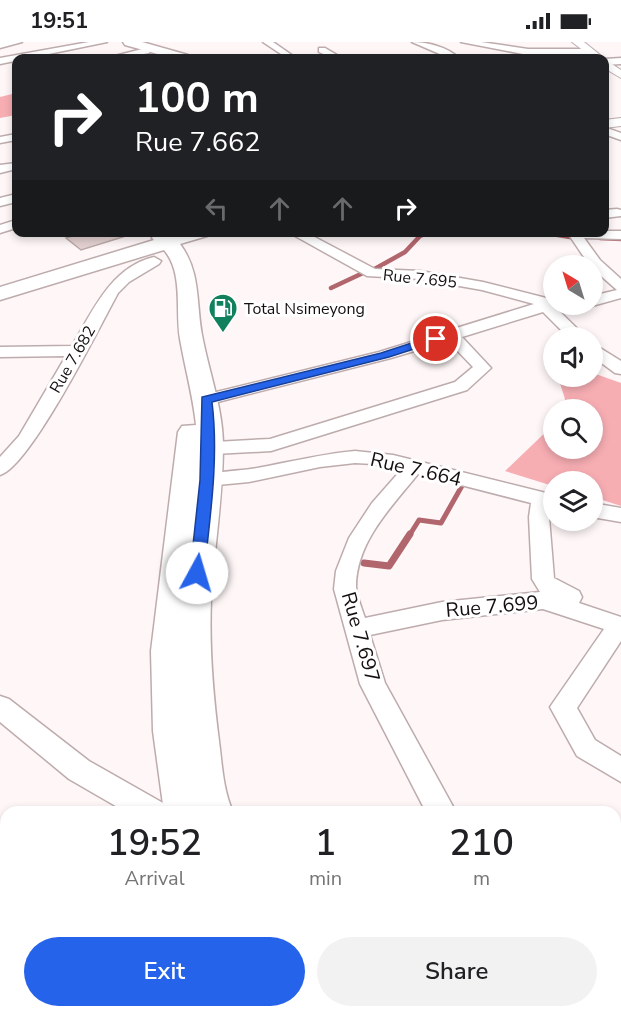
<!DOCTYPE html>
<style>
body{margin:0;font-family:"Nunito Sans",sans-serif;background:#f2f2f2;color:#202124;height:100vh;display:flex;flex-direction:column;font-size:22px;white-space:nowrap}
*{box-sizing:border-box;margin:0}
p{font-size:20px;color:#757577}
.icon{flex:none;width:33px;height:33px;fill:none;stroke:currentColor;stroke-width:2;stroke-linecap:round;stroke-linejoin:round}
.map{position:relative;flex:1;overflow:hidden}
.panel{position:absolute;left:0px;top:764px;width:621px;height:212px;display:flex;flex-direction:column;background:#fff;border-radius:18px 18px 0 0;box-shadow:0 3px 9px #0003}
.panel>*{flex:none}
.hud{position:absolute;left:12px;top:12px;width:597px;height:183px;border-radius:12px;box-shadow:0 3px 9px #0003;background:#202124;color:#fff;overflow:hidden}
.needle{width:39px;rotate:322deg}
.tools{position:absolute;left:543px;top:213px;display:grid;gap:12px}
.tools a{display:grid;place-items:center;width:60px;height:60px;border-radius:50%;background:#fff;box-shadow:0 3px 9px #0003;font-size:30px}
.pin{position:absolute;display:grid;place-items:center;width:51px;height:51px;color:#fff;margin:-26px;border:3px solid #fff;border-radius:50%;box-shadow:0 2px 6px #0007}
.me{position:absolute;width:66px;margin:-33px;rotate:6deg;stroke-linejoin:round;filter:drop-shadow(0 0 4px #0008)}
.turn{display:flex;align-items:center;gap:21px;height:126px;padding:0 24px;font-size:27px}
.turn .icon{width:78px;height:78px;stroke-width:2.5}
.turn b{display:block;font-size:42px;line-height:51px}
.lanes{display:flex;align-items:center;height:57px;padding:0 24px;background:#0003;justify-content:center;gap:30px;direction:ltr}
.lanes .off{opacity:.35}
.eta{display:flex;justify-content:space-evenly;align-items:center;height:102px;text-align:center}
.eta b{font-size:36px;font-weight:600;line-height:42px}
.cta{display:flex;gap:12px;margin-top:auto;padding:12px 24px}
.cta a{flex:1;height:69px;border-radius:36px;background:#2563eb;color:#fff;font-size:24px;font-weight:600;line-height:69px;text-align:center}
.cta a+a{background:#f2f2f2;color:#202124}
.status{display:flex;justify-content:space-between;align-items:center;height:42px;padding:0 30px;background:#fff;direction:ltr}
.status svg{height:16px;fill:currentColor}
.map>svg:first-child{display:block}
.green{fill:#f7aeb3}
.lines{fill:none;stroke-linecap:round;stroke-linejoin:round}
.stream-far3{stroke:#b1656c;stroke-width:4}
.stream-far2{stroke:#b1656c;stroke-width:4.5}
.stream-far1{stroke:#b1656c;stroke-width:5}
.stream{stroke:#b1656c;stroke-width:7}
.building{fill:#e3d0d0;stroke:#bba9a9;stroke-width:1.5}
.minor-casing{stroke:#beacad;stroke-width:3}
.tertiary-casing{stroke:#beacad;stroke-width:2}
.secondary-casing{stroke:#beacad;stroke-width:3}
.minor{fill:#fff;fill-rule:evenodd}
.tertiary{fill:#fff;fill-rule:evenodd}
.secondary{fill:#fff;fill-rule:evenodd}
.route{fill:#2563eb;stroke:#184099;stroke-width:1.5}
.labels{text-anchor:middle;stroke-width:6;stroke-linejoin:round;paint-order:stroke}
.far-street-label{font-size:16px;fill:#150f0f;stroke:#fff}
.far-poi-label{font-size:16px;fill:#150f0f;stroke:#fff;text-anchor:start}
.street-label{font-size:20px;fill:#150f0f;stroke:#fff}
</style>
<div class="status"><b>19:51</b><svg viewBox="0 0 49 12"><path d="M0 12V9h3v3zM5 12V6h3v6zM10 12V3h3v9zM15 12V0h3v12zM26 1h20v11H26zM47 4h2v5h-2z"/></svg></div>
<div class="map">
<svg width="621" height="974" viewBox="0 0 621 974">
<rect width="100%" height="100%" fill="#fef6f7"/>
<path class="green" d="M16 51V73L0 76V55Z
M593 331 621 341V464L593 455 592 440H554L553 444 505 429 553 383 554 406H592V368L563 367 565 357 558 335 592 334Z"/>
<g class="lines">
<path class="stream-far3" d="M540 190 547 191
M428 191 431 190"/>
<path class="stream-far2" d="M540 190 570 195
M600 196 621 197
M371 229 405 210 420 194 431 190
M331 246 363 231"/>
<path class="stream-far1" d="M409 494 419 478 441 481 463 442"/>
<path class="stream" d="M364 521 389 524 410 492"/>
</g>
<path class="building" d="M85 190H126V194L81 208 66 196Z"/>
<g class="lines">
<g class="minor-casing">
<path id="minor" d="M0 0H22L0 6Z
M89 0H107L0 22V16Z
M263 0H273L296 16H287Z
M412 0C428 0 447 5 459 16H449Z
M461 0H481L528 7H589L593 10 589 13H528Z
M146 6 150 9 149 11 122 16H107Z
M319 6H325L342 16H332L319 10Z
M621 16V22L604 23V17Z
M604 85 621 91V98L604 92Z
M16 92V98L0 101V95Z
M16 121V127L0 131V123Z
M16 152V160L0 164V156Z
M617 167 621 168V174L604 176V168Z
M16 178V186L0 191V183Z
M604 189H621V197L584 196 600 218 621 237V256L592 264 588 262H592V254L617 248 592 226V224H590L567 190H604Z
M169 190H182L183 191 176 195Z
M288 190H305L375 227 420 229 443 233 483 240 554 258V262H586L579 267H557L587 296H569L543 270 462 295 491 326 467 348 271 409 196 413 189 411 187 407 189 403 196 401 270 397 455 340 473 325 448 299 391 316 206 363 200 362 197 358 200 354 379 310 534 262 482 248 420 237 367 234Z
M154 215 161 219 159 222 129 240 118 251C100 284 30 425 0 433V415L19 394 66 314 0 315V305L72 304C92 270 111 225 154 215Z
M592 301 621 319V332L615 331 592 314Z
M355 409 393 413 554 453V467L551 466 549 475 554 536 579 549 582 555 579 561 621 575V599L577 666 595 698 621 714V740L577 714 550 665 604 587 543 567 442 578 370 593 385 641 456 770H426L360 642 334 547 336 529 349 496 372 461 401 428 374 422 355 421 320 425 249 440 207 444 200 442 197 438 200 434C218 429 238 429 257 426 290 420 322 412 355 409ZM418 432 531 461 529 475 532 537 540 550 442 560 365 576C362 567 357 555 356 545 356 500 392 464 418 432Z
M592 461 621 466V480L592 475Z
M0 654 9 657 89 719 163 761 167 770H126L69 737 0 680Z
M615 868 621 870V902L615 900Z"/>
</g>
<g class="tertiary-casing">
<path id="tertiary" d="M572 0H584L604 16H593Z
M604 17 621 28V36L604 26Z
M621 76V84L604 86V78Z"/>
</g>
<g class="secondary-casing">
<path id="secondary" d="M123 0H142L188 13 190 16H172L125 3Z
M163 190C176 194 194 190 209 190L207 194 180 202C201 230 196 261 202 293 209 331 223 366 223 404 223 456 214 507 211 558 209 606 213 652 219 699 222 722 223 748 233 770H164L153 689 151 609 178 390 182 384 196 383C193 354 185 326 180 297 175 269 184 231 164 208L0 258V245L154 198 152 196 155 192Z
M279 969H378L380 974H281Z"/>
</g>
<use href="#minor" class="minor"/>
<use href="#tertiary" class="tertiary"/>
<use href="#secondary" class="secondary"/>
</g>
<path class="route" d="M436 293 439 294V299L389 315 212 360C219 417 210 475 204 531L197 537 192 535 190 531 200 438 202 355 381 311Z"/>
<defs>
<g id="fuel-pin" transform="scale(1.5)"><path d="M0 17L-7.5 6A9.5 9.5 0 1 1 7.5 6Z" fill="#11805c" stroke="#fff"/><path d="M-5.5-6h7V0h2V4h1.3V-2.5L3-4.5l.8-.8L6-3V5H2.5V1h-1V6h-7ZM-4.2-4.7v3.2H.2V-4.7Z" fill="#fff"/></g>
</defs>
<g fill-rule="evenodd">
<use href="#fuel-pin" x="223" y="266"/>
</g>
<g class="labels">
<g class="far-street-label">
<text transform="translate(420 236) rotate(6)" y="6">Rue 7.695</text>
<text transform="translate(72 317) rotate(-60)" y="6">Rue 7.682</text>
</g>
<g class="far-poi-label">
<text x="244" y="272">Total Nsimeyong</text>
</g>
<g class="street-label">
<text transform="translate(416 427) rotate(13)" y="7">Rue 7.664</text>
<text transform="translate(492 564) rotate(-5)" y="7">Rue 7.699</text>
<text transform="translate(361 595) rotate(74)" y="7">Rue 7.697</text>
</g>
</g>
</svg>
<div class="tools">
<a><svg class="needle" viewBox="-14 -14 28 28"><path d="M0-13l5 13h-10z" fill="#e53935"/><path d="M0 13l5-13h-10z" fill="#757577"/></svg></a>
<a><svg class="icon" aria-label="sound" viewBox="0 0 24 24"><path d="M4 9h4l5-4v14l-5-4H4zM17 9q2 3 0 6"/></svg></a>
<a><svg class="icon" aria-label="search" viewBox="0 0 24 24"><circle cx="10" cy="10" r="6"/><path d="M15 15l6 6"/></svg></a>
<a><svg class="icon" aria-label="layers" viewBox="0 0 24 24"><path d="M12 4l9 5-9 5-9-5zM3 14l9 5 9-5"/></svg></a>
</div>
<div class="pin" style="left:436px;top:297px;background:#d93025"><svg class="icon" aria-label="arrive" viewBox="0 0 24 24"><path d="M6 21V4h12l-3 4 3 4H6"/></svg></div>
<svg class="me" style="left:197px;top:531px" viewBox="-20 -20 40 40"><circle r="19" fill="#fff"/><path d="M0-13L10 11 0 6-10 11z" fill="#2563eb"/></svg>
<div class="hud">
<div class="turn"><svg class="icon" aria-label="right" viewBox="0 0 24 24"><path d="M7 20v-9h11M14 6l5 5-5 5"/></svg><div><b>100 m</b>Rue 7.662</div></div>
<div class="lanes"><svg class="icon off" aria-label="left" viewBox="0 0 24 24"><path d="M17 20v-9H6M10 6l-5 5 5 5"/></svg><svg class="icon off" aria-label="ahead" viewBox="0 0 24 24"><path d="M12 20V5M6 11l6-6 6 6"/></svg><svg class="icon off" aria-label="ahead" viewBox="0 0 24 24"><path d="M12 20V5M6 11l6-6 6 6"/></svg><svg class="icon" aria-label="right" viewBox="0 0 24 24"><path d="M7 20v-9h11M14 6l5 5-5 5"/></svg></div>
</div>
<section class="panel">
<div class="eta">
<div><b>19:52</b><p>Arrival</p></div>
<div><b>1</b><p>min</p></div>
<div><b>210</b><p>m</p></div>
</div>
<div class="cta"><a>Exit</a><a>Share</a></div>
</section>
</div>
